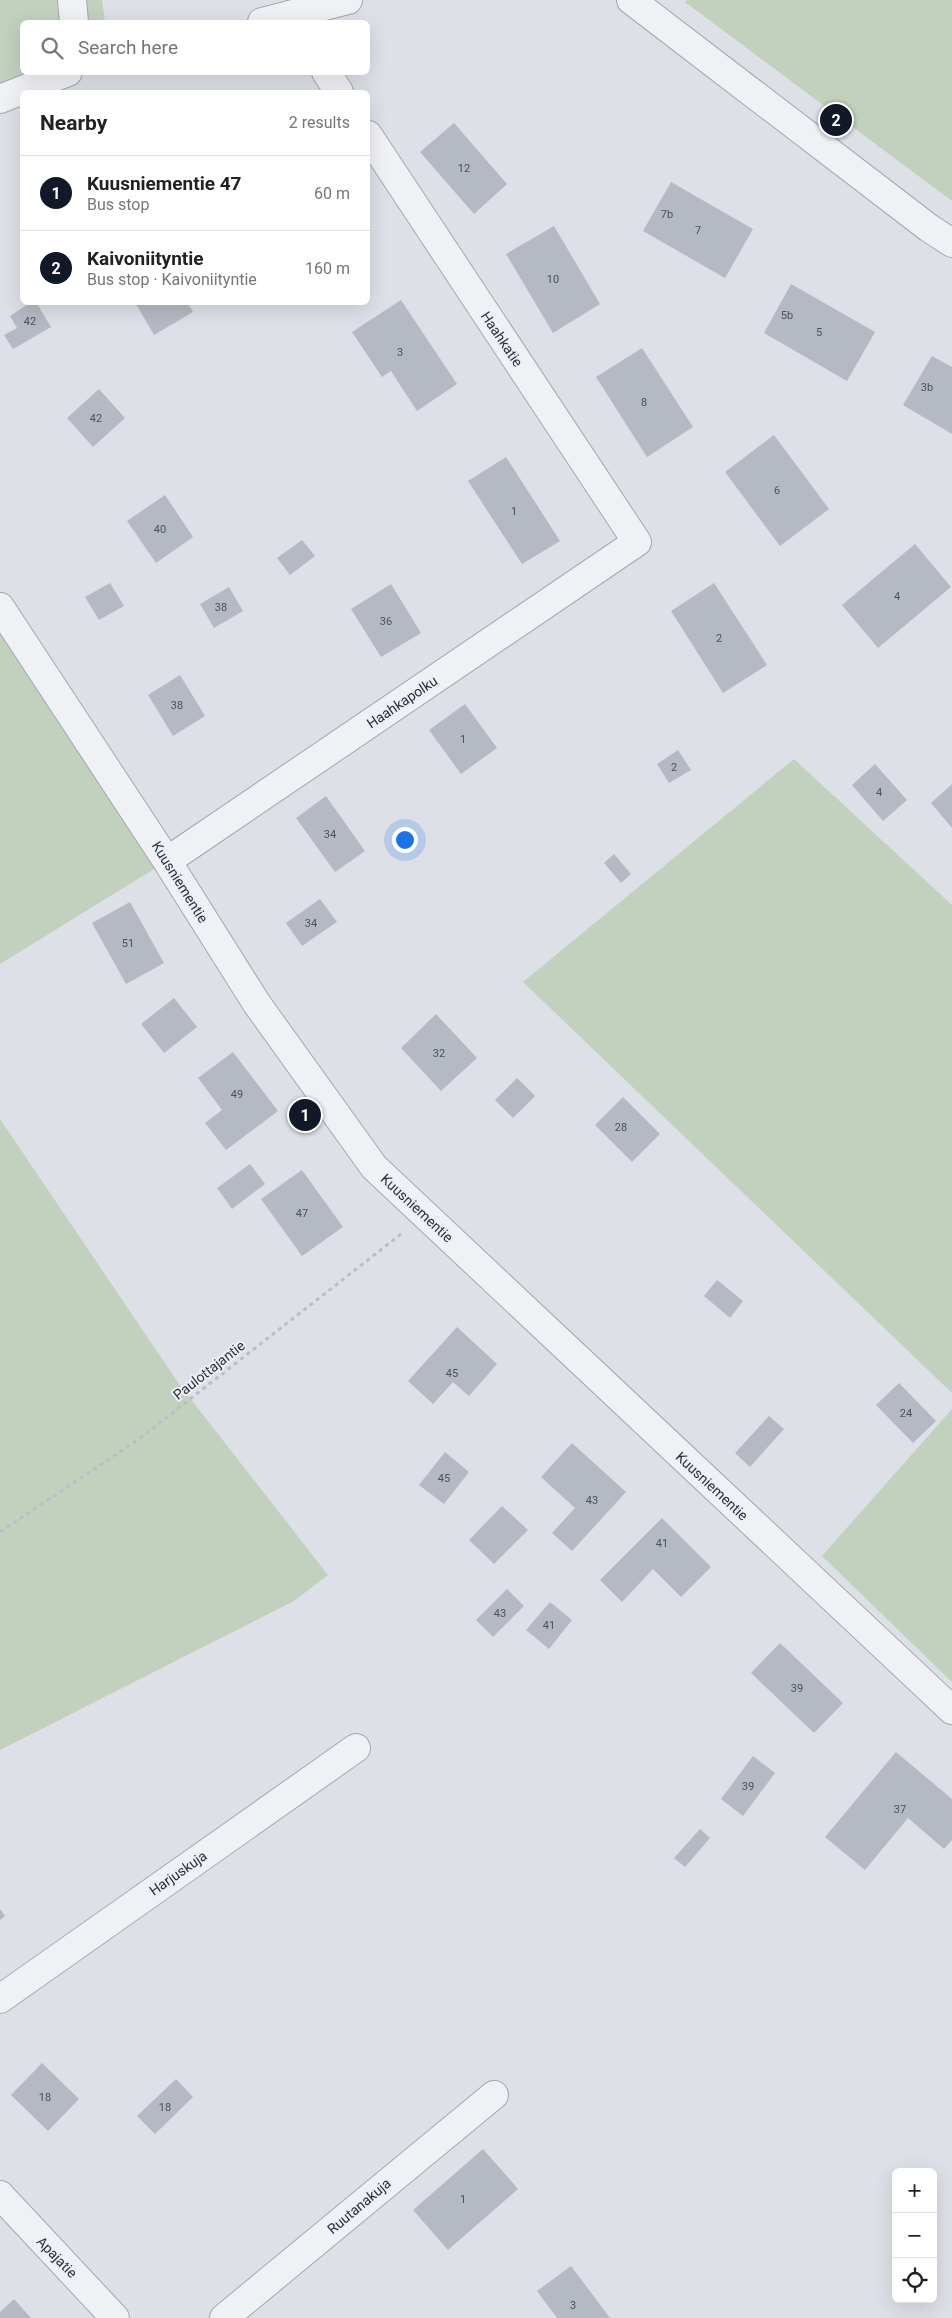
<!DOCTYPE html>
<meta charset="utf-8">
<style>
:root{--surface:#fff;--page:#f6f6f6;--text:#222;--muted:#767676;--line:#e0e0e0;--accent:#111827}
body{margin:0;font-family:Roboto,sans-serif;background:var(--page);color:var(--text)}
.controls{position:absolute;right:15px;bottom:15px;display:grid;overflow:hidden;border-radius:8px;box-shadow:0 5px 20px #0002}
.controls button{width:45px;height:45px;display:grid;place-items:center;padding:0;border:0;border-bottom:1px solid var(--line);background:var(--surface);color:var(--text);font:25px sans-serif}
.you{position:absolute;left:404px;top:839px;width:18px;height:18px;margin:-12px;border:4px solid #fff;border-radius:50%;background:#1a73e8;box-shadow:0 0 0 8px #1a73e833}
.badge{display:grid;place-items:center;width:32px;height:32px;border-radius:50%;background:var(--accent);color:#fff;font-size:16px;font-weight:700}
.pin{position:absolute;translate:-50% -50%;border:2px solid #fff;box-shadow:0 1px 5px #0006}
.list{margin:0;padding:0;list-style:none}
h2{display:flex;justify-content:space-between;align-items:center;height:65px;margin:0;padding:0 20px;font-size:21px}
h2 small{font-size:16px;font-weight:400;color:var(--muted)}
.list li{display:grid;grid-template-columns:32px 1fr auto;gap:15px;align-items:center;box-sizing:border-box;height:75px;padding:0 20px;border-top:1px solid var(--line)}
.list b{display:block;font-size:19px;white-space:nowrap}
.list p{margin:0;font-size:16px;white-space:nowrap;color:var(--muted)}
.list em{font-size:16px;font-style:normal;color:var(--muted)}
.icon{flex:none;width:28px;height:28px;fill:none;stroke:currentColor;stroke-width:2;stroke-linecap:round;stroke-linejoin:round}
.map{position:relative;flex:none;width:952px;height:2318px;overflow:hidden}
.search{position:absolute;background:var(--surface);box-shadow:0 5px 20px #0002;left:20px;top:20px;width:350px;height:55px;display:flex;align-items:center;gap:12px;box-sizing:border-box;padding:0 18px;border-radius:8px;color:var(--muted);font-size:19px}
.panel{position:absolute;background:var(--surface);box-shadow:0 5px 20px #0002;left:20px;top:90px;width:350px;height:215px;border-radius:8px}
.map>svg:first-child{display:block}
.green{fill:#c2d0be}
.building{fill:#b4b9c3}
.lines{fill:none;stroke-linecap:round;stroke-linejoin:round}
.minor-casing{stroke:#a3a7b0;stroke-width:30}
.path{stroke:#bbbec5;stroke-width:3;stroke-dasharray:4 4;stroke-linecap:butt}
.minor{stroke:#eff1f5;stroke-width:28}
.labels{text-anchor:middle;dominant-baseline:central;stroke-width:4;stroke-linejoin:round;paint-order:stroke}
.number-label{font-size:11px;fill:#4a515e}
.street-label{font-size:14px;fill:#272e3c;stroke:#eceff4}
</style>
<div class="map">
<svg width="952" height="2318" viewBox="0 0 952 2318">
<rect width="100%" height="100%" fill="#dde0e6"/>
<path class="green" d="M0,0h102l3,22h-83v50l46,1 -68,26z
M687,0h265v201l-267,-199z
M0,607l167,254 -167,103z
M794,759l158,146v488l-429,-411z
M0,1119l179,265 149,191 -34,26 -294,149z
M952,1409v273l-130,-126z"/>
<path class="building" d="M454,123l53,61 -33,30 -54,-62z
M671,182l82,47 -28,49 -82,-47z
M554,226l46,78 -47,29 -47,-79z
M791,284l84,48 -28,49 -83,-48z
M401,300l56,84 -40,27 -26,-40 -9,6 -30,-45z
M31,302h5l15,25 -38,22 -9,-14 13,-7 -7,-12z
M135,302h52l6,10 -39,23z
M642,348l51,79 -46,30 -51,-80z
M932,356l20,11v67l-49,-29z
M99,389l26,29 -32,29 -26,-29z
M774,435l55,74 -49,37 -55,-74z
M506,457l54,84 -38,23 -54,-83z
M165,495l28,42 -37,26 -29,-42z
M302,540l13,16 -25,19 -13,-17z
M915,544l36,43 -73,61 -36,-43z
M110,583l14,23 -25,14 -14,-23z
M714,583l53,82 -44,28 -52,-82z
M391,584l30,49 -40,24 -30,-48z
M229,587l14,24 -29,17 -14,-24z
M180,675l25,41 -32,20 -25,-41z
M465,704l32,44 -36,26 -32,-44z
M678,750l13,20 -22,13 -12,-19z
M875,764l32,36 -24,21 -31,-36z
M952,784v44l-21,-25z
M326,796l39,55 -30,21 -39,-54z
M614,854l17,20 -10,9 -17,-20z
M320,899l17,23 -35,24 -16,-23z
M130,902l34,61 -38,21 -34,-61z
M174,998l23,29 -33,26 -23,-29z
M436,1014l41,44 -36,33 -40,-43z
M233,1052l45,59 -52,39 -21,-27 17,-13 -24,-32z
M517,1078l18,18 -22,22 -18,-18z
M623,1097l37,37 -28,28 -37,-37z
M250,1164l15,20 -33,25 -15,-21z
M302,1170l41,57 -41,29 -41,-57z
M717,1280l26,21 -13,17 -26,-22z
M457,1327l40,37 -28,32 -16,-14 -20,22 -25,-23z
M899,1383l37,38 -23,22 -37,-38z
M769,1416l15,13 -34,38 -15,-14z
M572,1443l54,49 -54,59 -20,-18 23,-25 -34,-31z
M445,1452l24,20 -25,32 -25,-19z
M502,1506l26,24 -34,34 -25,-24z
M662,1518l49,49 -30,30 -28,-28 -31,33 -22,-22z
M507,1589l17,17 -31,31 -17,-17z
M550,1602l22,18 -23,29 -23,-19z
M780,1643l63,60 -29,30 -63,-60z
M896,1752l56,47v41l-8,9 -36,-31 -43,52 -40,-33z
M753,1756l22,17 -32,43 -22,-17z
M700,1829l10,9 -25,29 -11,-9z
M0,1909l5,7 -5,4z
M42,2063l37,36 -31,32 -37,-36z
M176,2079l17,18 -38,37 -18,-18z
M483,2149l35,40 -70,61 -35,-40z
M571,2266l39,52h-53l-20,-27z
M14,2299l17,19h-31v-6z"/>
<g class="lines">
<defs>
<path id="minor" d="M72,0l2,22
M631,0l298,228 23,15
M262,22l86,-22
M326,72l13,20
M0,99l68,-27
M0,607l167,254 90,143 117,163 578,543
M167,861l470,-319 -269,-407
M0,1999l356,-251
M0,2195l115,123
M224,2318l270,-223"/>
</defs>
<use href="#minor" class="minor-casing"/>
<path class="path" d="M0,1532l139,-93 262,-205"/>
<use href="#minor" class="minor"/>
</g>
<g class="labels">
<g class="number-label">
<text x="464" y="168">12</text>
<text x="667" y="214">7b</text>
<text x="698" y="230">7</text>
<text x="553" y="279">10</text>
<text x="787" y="315">5b</text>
<text x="30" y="321">42</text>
<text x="819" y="332">5</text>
<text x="400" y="352">3</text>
<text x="927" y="387">3b</text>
<text x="644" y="402">8</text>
<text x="96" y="418">42</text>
<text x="777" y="490">6</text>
<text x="514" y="511">1</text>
<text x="160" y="529">40</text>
<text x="897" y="596">4</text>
<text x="221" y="607">38</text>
<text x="386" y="621">36</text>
<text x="719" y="638">2</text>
<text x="177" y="705">38</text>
<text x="463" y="739">1</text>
<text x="674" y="767">2</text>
<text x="879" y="792">4</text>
<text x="330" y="834">34</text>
<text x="311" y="923">34</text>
<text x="128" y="943">51</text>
<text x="439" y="1053">32</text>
<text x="237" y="1094">49</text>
<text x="621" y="1127">28</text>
<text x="302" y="1213">47</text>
<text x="452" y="1373">45</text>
<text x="906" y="1413">24</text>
<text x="444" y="1478">45</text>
<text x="592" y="1500">43</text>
<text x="662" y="1543">41</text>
<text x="500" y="1613">43</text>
<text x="549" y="1625">41</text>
<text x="797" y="1688">39</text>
<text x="748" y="1786">39</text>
<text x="900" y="1809">37</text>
<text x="45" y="2097">18</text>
<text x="165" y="2107">18</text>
<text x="463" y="2199">1</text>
<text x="573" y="2305">3</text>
</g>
<g class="street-label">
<text transform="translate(502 339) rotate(56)">Haahkatie</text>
<text transform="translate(402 702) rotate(-34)">Haahkapolku</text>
<text transform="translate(180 882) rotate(58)">Kuusniementie</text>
<text transform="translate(417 1208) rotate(43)">Kuusniementie</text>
<text transform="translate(209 1370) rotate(-38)">Paulottajantie</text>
<text transform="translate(712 1486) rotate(43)">Kuusniementie</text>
<text transform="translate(178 1873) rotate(-35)">Harjuskuja</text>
<text transform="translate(359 2206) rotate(-40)">Ruutanakuja</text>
<text transform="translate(57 2257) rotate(46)">Apajatie</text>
</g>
</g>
</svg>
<div class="controls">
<button>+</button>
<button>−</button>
<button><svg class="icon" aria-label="locate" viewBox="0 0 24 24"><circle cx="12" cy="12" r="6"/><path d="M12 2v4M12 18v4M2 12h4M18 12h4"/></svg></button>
</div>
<div class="you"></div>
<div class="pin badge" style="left:305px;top:1115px">1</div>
<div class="pin badge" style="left:836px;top:120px">2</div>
<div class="search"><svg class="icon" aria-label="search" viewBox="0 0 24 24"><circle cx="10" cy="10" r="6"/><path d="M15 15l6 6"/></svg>Search here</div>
<section class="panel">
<h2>Nearby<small>2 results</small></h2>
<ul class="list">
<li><span class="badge">1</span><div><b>Kuusniementie 47</b><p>Bus stop</p></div><em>60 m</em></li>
<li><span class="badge">2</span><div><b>Kaivoniityntie</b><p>Bus stop · Kaivoniityntie</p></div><em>160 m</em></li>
</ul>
</section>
</div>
